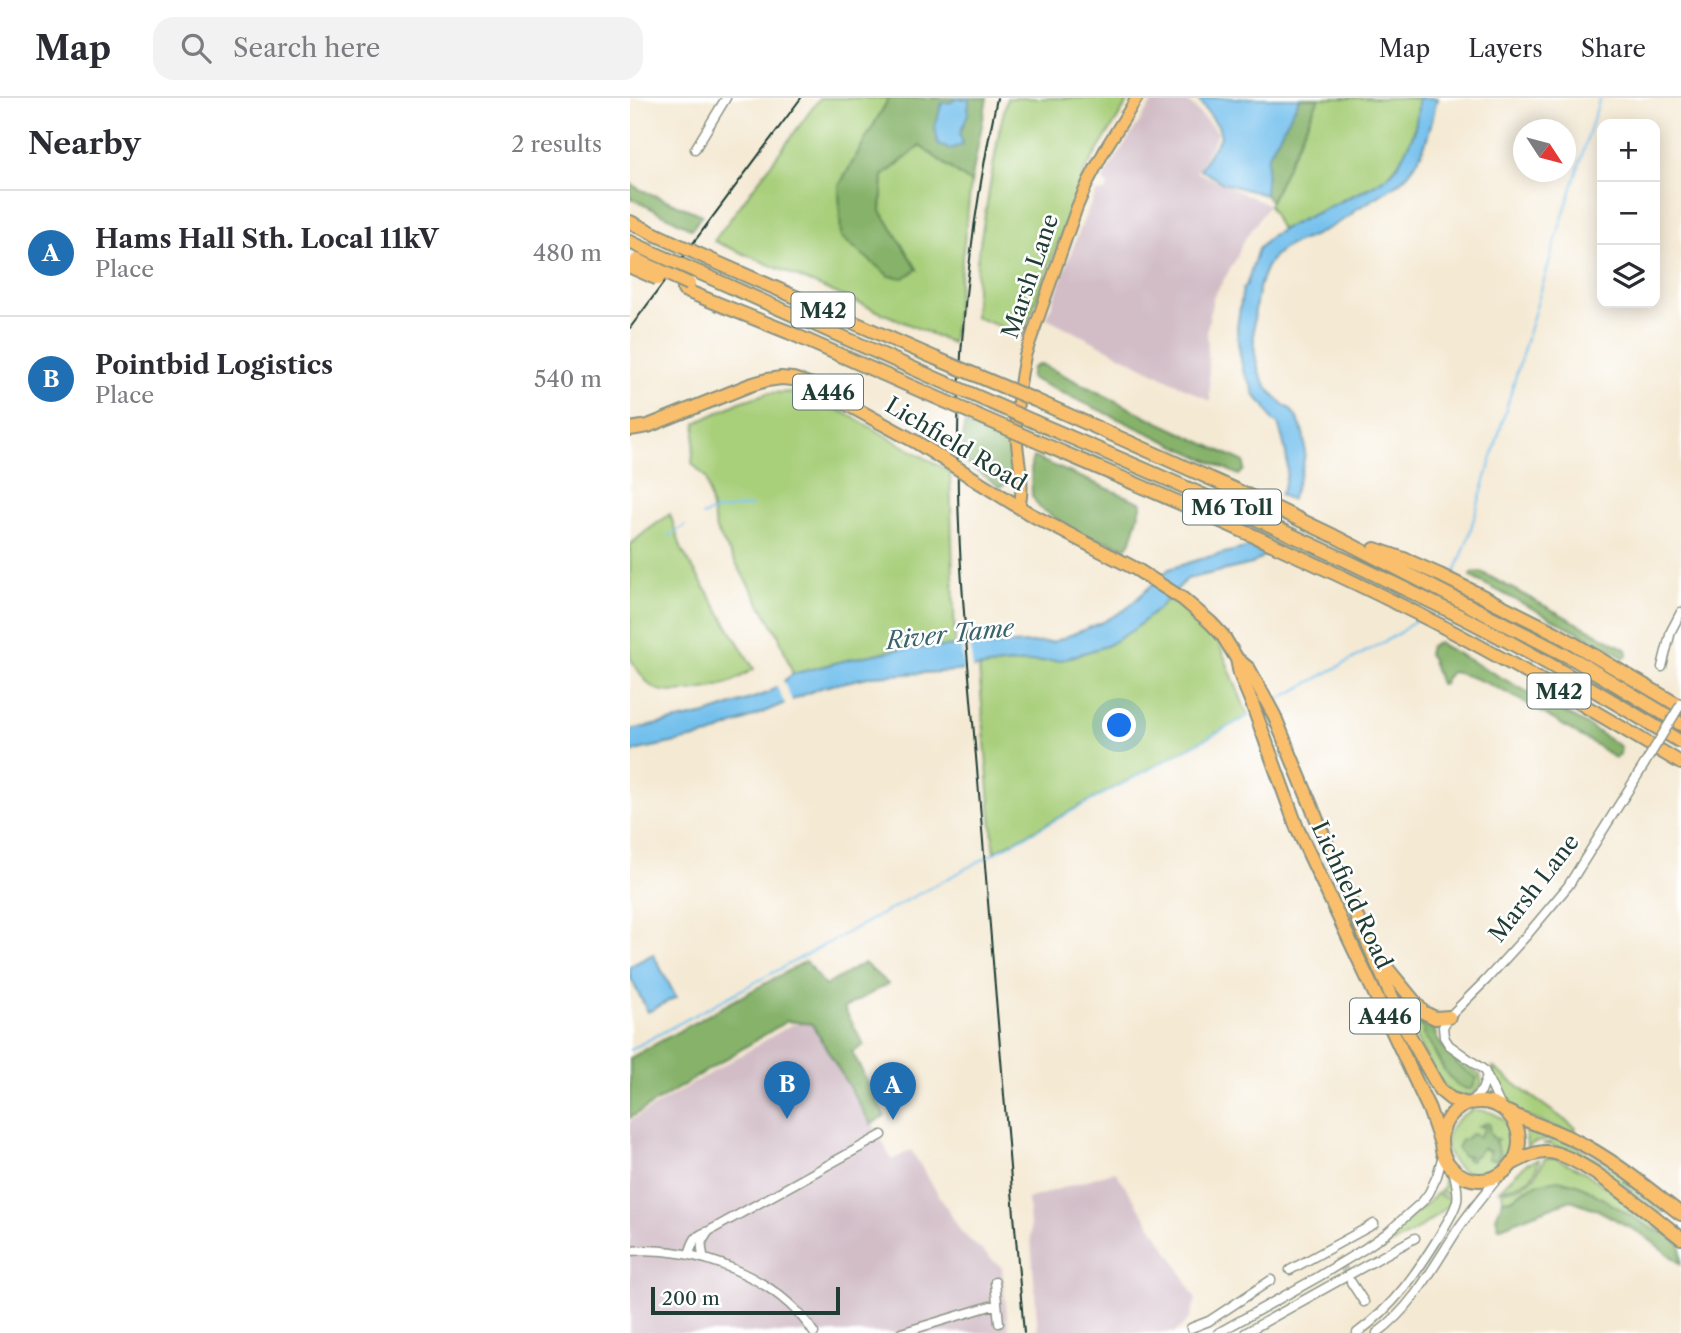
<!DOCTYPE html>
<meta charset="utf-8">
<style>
:root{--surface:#fff;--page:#f2f2f3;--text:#2b2b33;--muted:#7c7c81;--line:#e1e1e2;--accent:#1f6fb2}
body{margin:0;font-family:"Libre Caslon Text",serif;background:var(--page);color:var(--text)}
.controls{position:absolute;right:21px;top:21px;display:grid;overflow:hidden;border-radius:14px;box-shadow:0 4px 18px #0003}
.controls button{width:63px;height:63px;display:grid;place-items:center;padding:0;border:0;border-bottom:2px solid var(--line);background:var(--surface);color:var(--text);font:35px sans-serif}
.compass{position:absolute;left:883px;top:21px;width:63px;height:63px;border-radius:50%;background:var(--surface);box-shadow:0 4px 18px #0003;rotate:126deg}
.scale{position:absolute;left:21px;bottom:18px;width:189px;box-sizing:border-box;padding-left:7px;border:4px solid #1f3d34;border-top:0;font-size:19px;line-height:24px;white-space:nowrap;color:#1f3d34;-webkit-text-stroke:5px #fff;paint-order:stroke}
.you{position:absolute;left:490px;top:628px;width:24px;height:24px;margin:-18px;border:5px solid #fff;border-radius:50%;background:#1a73e8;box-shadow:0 0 0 10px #1a73e833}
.badge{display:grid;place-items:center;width:46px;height:46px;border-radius:50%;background:var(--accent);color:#fff;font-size:23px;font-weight:700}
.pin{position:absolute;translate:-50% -58px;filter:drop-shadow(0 2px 4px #0008)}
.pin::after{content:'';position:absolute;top:37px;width:24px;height:21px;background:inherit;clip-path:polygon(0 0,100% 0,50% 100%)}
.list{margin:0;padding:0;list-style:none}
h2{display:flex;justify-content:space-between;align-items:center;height:91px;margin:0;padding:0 28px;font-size:30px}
h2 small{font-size:23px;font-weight:400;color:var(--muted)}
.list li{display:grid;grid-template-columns:46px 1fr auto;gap:21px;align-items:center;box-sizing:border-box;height:126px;padding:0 28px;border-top:2px solid var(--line)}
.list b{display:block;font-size:26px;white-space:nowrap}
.list p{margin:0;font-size:23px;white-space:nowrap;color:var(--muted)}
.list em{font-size:23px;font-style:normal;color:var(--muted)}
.icon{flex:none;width:38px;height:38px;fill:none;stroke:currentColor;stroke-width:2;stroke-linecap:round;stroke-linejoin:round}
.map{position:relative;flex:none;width:1051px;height:1235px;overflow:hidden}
header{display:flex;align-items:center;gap:42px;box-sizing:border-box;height:98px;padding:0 35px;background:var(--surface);border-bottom:2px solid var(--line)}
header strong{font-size:33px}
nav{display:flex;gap:38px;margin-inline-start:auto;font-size:24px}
.search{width:490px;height:63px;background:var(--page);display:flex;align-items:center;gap:18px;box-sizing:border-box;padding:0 24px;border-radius:21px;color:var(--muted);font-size:26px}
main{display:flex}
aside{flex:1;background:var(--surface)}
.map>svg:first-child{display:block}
.industrial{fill:#d2bdc7}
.green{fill:#a8cf7a;stroke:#648657;stroke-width:2;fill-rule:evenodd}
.forest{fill:#86b26a;stroke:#52784f;stroke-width:2}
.water{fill:#73c0ed;stroke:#497e90;stroke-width:2}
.pier{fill:#f4e9d3}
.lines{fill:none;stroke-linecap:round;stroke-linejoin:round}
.stream{stroke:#73c0ed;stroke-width:2}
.minor-tunnel{stroke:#c9c7b3;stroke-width:8;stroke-dasharray:8 4;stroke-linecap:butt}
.minor-casing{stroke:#8a9384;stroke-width:11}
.major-casing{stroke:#8a9384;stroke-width:14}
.highway-casing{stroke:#8a9384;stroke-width:16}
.minor{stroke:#fff;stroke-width:8}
.major{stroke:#f9bf6d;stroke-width:10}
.highway{stroke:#f9bf6d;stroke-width:12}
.rail{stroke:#1f3d34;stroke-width:2}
.minor-bridge-casing{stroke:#8a9384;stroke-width:11;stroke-linecap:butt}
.highway-bridge-casing{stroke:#8a9384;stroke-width:16;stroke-linecap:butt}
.minor-bridge{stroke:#fff;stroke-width:8}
.highway-bridge{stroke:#f9bf6d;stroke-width:12}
.labels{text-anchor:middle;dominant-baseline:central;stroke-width:5;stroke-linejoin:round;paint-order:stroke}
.shield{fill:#fff;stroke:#627771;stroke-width:2}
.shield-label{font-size:21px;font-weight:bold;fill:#1f3d34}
.street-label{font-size:23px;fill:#1f3d34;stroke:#fff}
.water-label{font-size:24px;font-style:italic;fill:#38646c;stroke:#fff}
</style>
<header>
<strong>Map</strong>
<div class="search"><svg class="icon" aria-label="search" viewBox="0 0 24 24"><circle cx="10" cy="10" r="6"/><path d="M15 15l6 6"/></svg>Search here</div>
<nav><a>Map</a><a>Layers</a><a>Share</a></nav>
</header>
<main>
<aside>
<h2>Nearby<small>2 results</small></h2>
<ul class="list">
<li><span class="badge">A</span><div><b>Hams Hall Sth. Local 11kV</b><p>Place</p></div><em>480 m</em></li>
<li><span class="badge">B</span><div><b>Pointbid Logistics</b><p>Place</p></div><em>540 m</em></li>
</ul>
</aside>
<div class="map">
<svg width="1051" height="1235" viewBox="0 0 1051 1235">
<rect width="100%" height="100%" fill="#fff"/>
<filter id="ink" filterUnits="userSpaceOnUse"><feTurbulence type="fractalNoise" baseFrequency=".0143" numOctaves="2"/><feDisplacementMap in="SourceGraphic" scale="14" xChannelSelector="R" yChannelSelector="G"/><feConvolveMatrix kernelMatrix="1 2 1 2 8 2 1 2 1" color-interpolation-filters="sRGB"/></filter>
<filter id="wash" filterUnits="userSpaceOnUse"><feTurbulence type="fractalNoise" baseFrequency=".00686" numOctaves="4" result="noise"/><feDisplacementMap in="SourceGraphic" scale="28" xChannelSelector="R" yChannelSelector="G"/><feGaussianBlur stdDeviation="1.57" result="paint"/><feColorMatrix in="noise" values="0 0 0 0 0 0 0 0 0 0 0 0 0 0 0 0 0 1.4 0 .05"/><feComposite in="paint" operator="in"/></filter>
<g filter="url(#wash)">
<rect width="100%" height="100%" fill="#f4e9d3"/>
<path class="industrial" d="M525,0h30l33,35 -21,39 72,33 -27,38 -5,14 -24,41 -6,31 3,72 -163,-83 34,-92 15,-34h9l3,-5 -6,-8z
M189,922l73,140 19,-10 51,83 40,35 7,65h-379v-212l161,-96z
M485,1073l61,92 20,37 -7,19 -14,14h-137l-10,-134z"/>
<path class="green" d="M190,0h69l-50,88 2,51 76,32 -36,-58 2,-35 37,-30 51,37 -19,160 -238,-102z
M377,0h123l-45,73 -62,164 -48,-18 2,-56 22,-129z
M689,0h99c1,31 -12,63 -36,83l-101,49 -12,-25z
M166,294l49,21 105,59 5,174 -55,3 -53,11 -54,14 -15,-40 -62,-104 -10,-52 -14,-15 4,-40 44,-21 28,-9z
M40,416l12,36 72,119c-7,4 -13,8 -19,11 -16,8 -65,17 -81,8 -8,-5 -19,-22 -24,-30v-113l15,-13z
M537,501l28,19 23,23 30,75 -254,136 -15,-184 23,-4 59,-4 45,-14 27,-16z
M755,874l36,44 -13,-12h-2c5,8 10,15 16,23 2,3 2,7 3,10 2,4 5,6 7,10 7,15 20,44 40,42l-15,-24 -2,-9 25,19 2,9 -8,10c-7,2 -14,3 -22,0 -17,-9 -57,-100 -67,-122z
M863,969l31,24 52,37 -4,5c-22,-9 -68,-19 -76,-44 -2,-7 -2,-15 -3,-22z
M844,1012c52,-1 49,65 6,65 -9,1 -18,-3 -24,-10 -20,-20 -6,-47 18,-55zM854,1028l11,15 2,18h-9l2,-8 -7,-3 -2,1 -3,5 -5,3 -12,-5 -1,-3c4,-7 7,-11 14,-15l5,3 6,-8z
M895,1030l25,6 -1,5 -15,4 -7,4z
M924,1038l14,6 58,35 4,14c-26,-17 -55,-44 -87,-47l8,-2z
M915,1060h11l29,14 54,40 41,33 -15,-12 -11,-3 -69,-42 -18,-7 -41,8 -15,10 -8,1 -1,-9c12,-3 29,-6 35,-18 3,-5 5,-10 8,-15z
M909,1061c-5,27 -20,23 -41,32l28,-27z
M812,1075l12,10v17l-5,-5 -9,-3 4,-7z
M807,1095c5,4 10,4 15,9 -28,26 -51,38 -85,54 19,-24 48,-37 70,-63z"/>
<path class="forest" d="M259,0h98l-16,85 -51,-37 -37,30 -2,35 36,58 -13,9 -15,-2 -48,-39 -2,-51z
M670,0h19l-48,103 -6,-6 3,-39z
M0,85l9,6 63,26 -10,14 -62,-31z
M411,266l113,56 90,42v8l-5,5 -209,-97 2,-10z
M334,326l47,19c2,19 10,35 -11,44l-38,-27z
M403,359l109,46 -11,38 -4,6 -49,-13 -39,-27 -7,-11 -1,-32z
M851,474l143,76 3,3v5l-3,2 -11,-8 -142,-73 1,-4z
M808,545l146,80 37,24 -1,7 -4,4 -5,-2c-10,-10 -25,-16 -37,-24 -33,-20 -85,-54 -123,-60l-6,7 -1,5h-4l-9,-26 -3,-4 2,-8z
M176,863l19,25 39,-23 24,21 -44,24 20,37 -12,7 33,64 -14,8 -59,-100 -25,-3 -157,97v-60z
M775,906h3l27,22c-2,20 17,21 22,39l20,13 -5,11c-20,2 -33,-27 -40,-43 -2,-3 -6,-5 -7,-9 -2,-3 -1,-7 -3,-10 -6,-8 -12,-16 -17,-23z
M857,1025l3,2 -1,6 4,7 5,1 -3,3 5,12 -3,6 -9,-1 2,-8 -7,-3 -2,1 -3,5 -5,3 -2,4 -4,-1 -1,-2 3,-2h-6l-6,-8 4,-8h4l6,-6 8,3 6,-9 -1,-1 -5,-1z
M996,1079l33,25v4l5,3 -1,4h-5c-3,-9 -9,-7 -16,-12 -4,-2 -8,-6 -12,-10v-4h-4l-5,-4z
M928,1082l19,4 8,4 69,42 11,3 16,12v19l-39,-30 -44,-24 -27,-10 -40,15 -32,13 -3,-11 7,-17 9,-1 24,-15z"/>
<path class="water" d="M327,0l12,1 -1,15 -8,19 3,12 -13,4 -12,-4 -3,-19 7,-23 10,-1z
M567,0h103l-32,58 -3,39 -42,-12 -23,-14 21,-33 -3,-10z
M788,0h19c-6,28 -12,62 -35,82 -14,12 -31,20 -47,30l-4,5c-13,8 -25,15 -38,21 -11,5 -25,8 -34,16 -27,20 -32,98 -17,126 5,10 11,18 20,25 2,3 6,4 8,6 7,7 13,20 14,29 4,20 -6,44 -13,62l-11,-5c13,-24 6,-47 -2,-71l-5,-3 -8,-15 -11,-11 -2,-8 -9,-16 -5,-29 -1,-15 6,-39 3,-2 12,-37 14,-14 19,-10 78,-37 22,-14 8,-11 15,-29 4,-25z
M619,449l16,8 -13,9 -65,15 -29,30 -25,21 -27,16 -45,14 -59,4 -46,7 -84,5 -52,12 -110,47 -72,15 -8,4v-24l76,-16 62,-21 25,-19 54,-14 53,-11 153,-7 50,-20 23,-13 43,-40 35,-11z
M23,856l23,43 -28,15 -18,-35v-11z"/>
<path class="pier" d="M331,545h9l3,29 -9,1z
M152,580l11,25 -7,3 -11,-23z"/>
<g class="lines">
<path class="stream" d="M72,418l13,-5 36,-5
M38,438l17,-10
M824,477l13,-33 92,-313 41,-131
M644,604l124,-68 19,-15
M0,952l620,-335"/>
</g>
</g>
<g filter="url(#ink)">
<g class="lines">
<path class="minor-tunnel" d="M707,1159l13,22"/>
<defs>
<path id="minor" d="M65,51l31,-51
M1032,569l9,-36 10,-19
M840,1005l12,-13 5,-14
M871,1009l-17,-37 -35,-25 -5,-8 -1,-10 6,-10 37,-37 41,-45 41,-49 76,-121
M0,1153c65,-6 148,26 184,82
M59,1156c5,-14 5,-18 20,-23l173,-96
M74,1160c-4,-14 -3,-16 5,-27
M660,1172l84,-46
M365,1184l4,41
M721,1184l13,20
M561,1230l18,-7 62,-41
M271,1235l96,-29
M588,1235l100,-56 46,-28 23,-16 36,-32 6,-8 8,-17 6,-21
M615,1235l170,-95
M727,1235c37,-27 59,-59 83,-98 5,-10 14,-22 17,-34 2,-10 -2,-22 -4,-32
M747,1235c36,-26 57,-67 81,-104 13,-19 29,-38 44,-56"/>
<path id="major" d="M389,409c7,-25 -3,-53 -3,-78 1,-25 4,-49 9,-73l52,-149 12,-27 18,-34 30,-48"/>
<path id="highway" d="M0,124l27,13
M0,144l15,7
M81,162l224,98
M70,175l230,103
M54,192l104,42 138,61
M405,302l230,103 69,33 243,125 104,63
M405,324c98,42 195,84 291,129 45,21 89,43 134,65 75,38 149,83 221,126
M0,331l18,-3 102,-41 17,-5 14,-2 12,1 19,6 104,57 24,15
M406,343c133,57 267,114 396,180 85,44 167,93 249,142
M349,384l51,32 106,55 47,30 28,24 12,13 14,23 12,10 25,46 89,217 45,101 32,57 11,9 16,5
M745,451l29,10 36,16 114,57 127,75
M607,561l3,15 12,29 45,125 132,281 12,35
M752,864l41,50 12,6 14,-1
M811 1043a39 39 0 1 1 78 0a39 39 0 1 1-78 0Z
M878,1014c22,11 44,17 66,28 39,19 73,48 107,74
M882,1066c11,-6 23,-13 36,-12 31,1 106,65 133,86"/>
</defs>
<use href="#minor" class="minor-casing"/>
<use href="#major" class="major-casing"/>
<use href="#highway" class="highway-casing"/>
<use href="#minor" class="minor"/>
<use href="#major" class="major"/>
<use href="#highway" class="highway"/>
<path class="rail" d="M367,0c-30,140 -44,285 -38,427 3,89 13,179 20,268 14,180 30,360 45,540
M0,230l171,-230"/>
<defs>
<path id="minor-bridge" d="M1014,667l37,-61"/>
<path id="highway-bridge" d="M27,137l54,25
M15,151l55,24
M7,162l52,24
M1,169l27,12
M305,260l100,42
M300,278l105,46
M296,295l110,48
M310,359l39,25"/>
</defs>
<use href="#minor-bridge" class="minor-bridge-casing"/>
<use href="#highway-bridge" class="highway-bridge-casing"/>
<use href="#minor-bridge" class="minor-bridge"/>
<use href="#highway-bridge" class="highway-bridge"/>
</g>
</g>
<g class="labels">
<g class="shield">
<rect x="161.5" y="194.5" width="63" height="35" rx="5"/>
<rect x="163" y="276.5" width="70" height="35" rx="5"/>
<rect x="553" y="391.5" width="98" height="35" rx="5"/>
<rect x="897.5" y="575.5" width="63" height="35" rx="5"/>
<rect x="720" y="900.5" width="70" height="35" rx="5"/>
</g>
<g class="shield-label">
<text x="193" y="212">M42</text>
<text x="198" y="294">A446</text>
<text x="602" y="409">M6 Toll</text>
<text x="929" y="593">M42</text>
<text x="755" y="918">A446</text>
</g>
<g class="street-label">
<text transform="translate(400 178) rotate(-71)">Marsh Lane</text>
<text transform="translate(326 346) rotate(31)">Lichfield Road</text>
<text transform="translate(904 790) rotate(-52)">Marsh Lane</text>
<text transform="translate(722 797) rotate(65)">Lichfield Road</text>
</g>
<g class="water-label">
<text transform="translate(320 536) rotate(-6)">River Tame</text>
</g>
</g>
</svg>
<div class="controls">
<button>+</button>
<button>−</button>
<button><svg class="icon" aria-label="layers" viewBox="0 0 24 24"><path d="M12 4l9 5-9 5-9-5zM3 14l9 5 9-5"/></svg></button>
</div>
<svg class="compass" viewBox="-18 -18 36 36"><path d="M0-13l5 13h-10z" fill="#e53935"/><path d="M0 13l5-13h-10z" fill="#7c7c81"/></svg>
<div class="scale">200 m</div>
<div class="you"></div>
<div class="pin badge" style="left:263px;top:1022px">A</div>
<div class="pin badge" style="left:157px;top:1021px">B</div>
</div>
</main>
